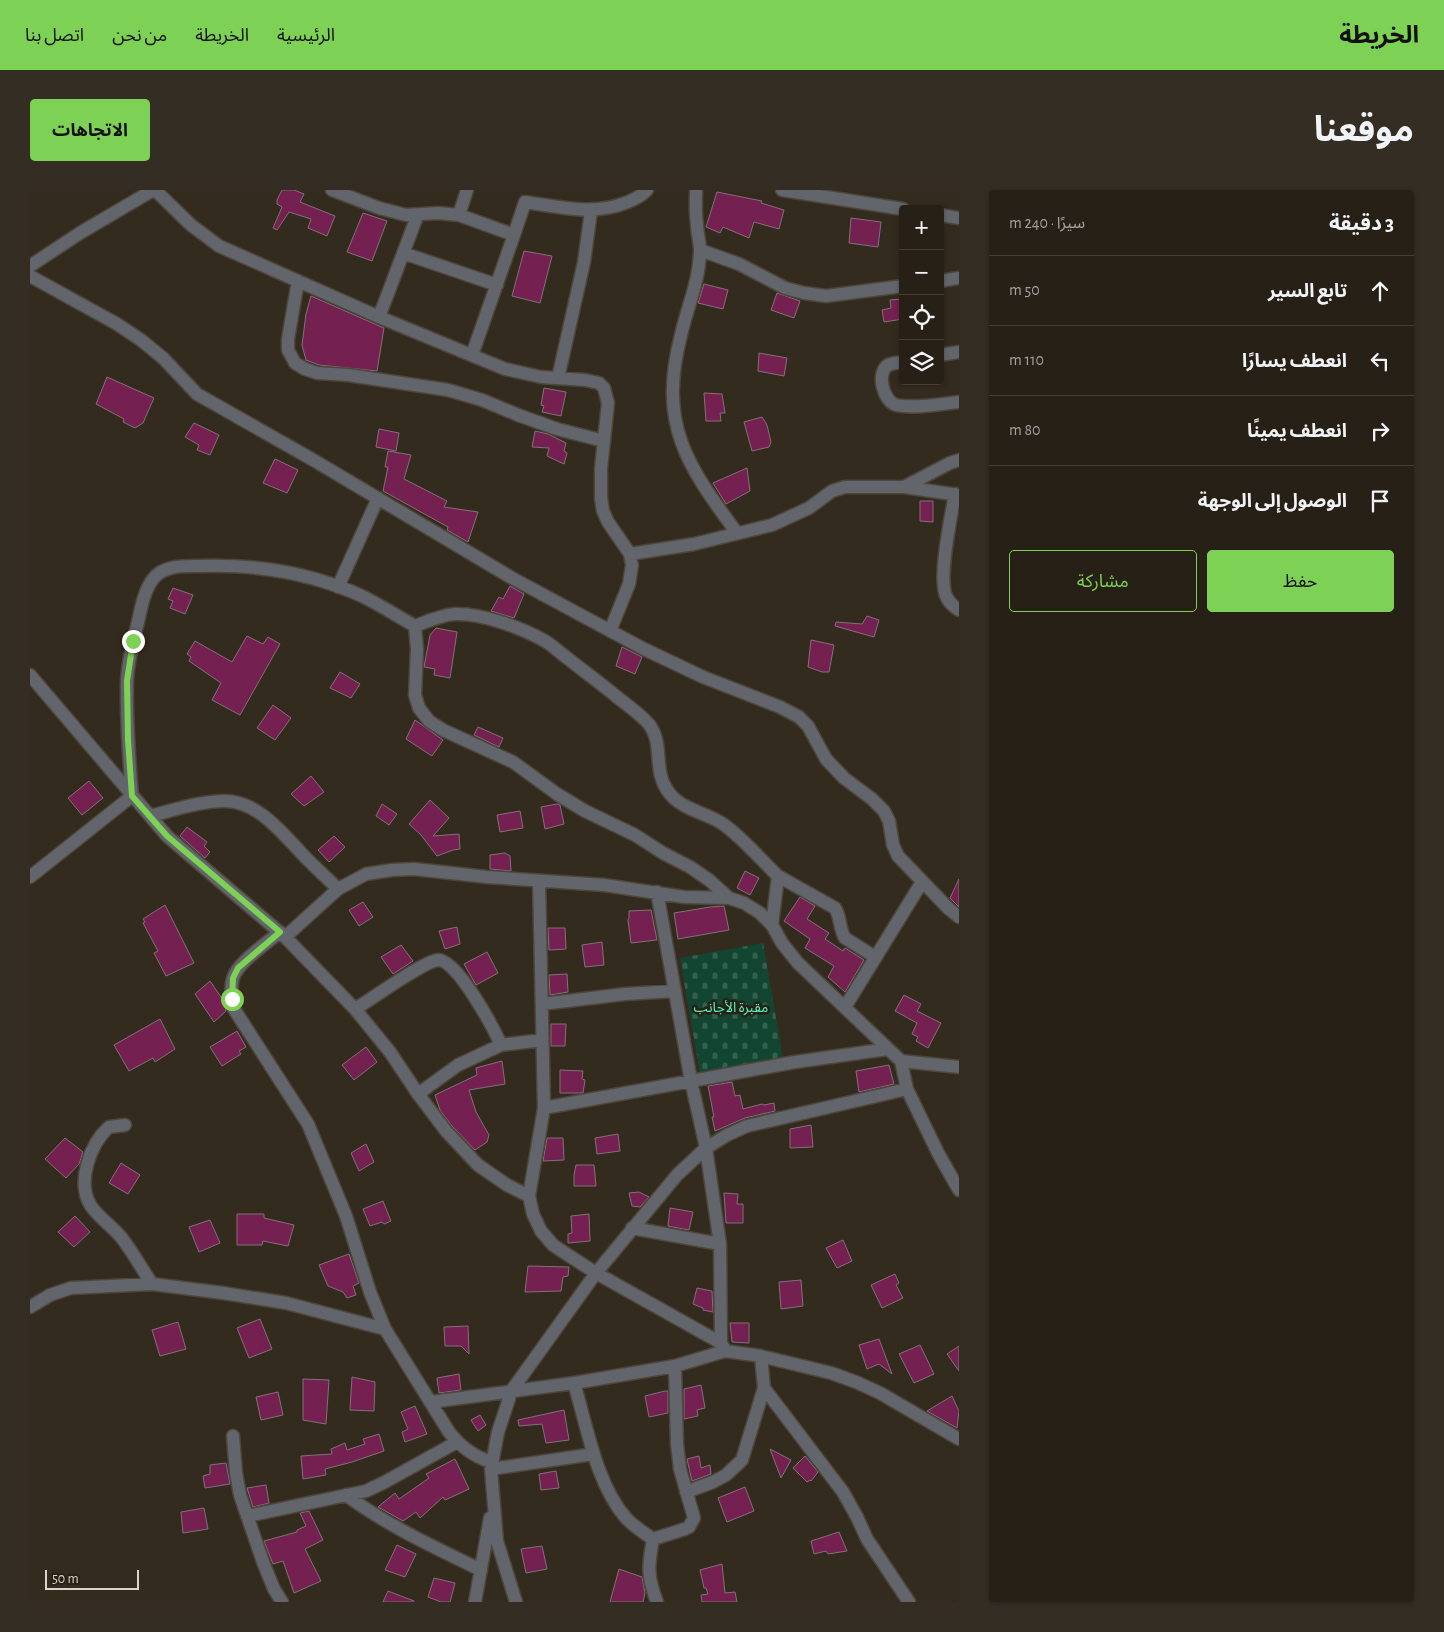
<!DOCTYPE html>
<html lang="ar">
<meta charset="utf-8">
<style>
:root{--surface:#272017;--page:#332d24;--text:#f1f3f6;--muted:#a4a3a1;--line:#433e36;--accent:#7dd154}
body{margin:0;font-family:"Alegreya Sans","Noto Sans Arabic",sans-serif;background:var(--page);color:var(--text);direction:rtl}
.controls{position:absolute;right:15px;top:15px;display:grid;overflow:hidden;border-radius:5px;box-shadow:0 1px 4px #0004}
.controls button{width:45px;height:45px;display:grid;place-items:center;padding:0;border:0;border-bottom:1px solid var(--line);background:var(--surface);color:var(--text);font:25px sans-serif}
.scale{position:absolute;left:15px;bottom:12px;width:94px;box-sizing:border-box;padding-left:5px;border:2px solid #dad4cd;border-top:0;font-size:14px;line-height:18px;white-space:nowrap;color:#dad4cd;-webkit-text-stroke:4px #2a2116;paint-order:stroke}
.stop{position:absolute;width:15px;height:15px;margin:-11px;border:4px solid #7dd154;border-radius:50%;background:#fff}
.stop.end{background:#7dd154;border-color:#fff;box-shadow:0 1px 5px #0008}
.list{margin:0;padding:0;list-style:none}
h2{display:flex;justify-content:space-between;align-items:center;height:65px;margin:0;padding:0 20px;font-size:21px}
h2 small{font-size:16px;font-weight:400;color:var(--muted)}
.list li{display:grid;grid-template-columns:32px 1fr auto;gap:15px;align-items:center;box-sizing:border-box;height:70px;padding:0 20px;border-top:1px solid var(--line)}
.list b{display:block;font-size:19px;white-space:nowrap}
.list em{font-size:16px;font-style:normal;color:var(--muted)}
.actions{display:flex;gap:10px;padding:15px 20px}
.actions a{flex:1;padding:11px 0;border:1px solid var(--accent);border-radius:5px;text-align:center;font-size:18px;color:var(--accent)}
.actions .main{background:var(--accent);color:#111}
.icon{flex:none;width:28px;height:28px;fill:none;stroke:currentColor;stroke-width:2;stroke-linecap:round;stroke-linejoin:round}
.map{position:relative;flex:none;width:929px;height:1412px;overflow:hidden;direction:ltr;border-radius:5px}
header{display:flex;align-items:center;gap:30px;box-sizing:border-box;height:70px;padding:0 25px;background:var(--accent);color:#111}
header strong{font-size:24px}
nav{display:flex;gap:28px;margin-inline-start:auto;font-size:18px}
.intro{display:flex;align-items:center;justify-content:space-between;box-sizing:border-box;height:120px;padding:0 30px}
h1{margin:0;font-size:35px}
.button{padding:12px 22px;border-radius:5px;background:var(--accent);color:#111;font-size:18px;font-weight:700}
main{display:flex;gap:30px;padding:0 30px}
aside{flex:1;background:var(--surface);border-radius:5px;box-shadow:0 1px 4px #0004}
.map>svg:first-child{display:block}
.cemetery{fill:url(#cemetery-stones)}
.building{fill:#742151;stroke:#827179}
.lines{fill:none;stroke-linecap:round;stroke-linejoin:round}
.minor-casing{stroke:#4f463b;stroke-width:15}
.minor{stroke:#62656b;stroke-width:12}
.route{stroke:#7dd154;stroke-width:6}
.labels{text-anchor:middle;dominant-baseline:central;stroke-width:5;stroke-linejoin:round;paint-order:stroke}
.park-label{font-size:14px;fill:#52f2b8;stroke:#2a2116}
</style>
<header>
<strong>الخريطة</strong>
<nav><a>الرئيسية</a><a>الخريطة</a><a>من نحن</a><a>اتصل بنا</a></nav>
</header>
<div class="intro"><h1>موقعنا</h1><a class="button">الاتجاهات</a></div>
<main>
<aside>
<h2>3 دقيقة<small>سيرًا · 240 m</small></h2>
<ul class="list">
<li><svg class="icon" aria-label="ahead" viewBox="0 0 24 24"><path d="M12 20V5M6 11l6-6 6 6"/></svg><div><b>تابع السير</b></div><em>50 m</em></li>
<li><svg class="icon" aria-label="left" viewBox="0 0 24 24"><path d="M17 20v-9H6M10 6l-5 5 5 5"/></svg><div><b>انعطف يسارًا</b></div><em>110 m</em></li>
<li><svg class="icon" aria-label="right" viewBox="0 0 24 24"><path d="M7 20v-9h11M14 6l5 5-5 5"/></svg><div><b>انعطف يمينًا</b></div><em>80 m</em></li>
<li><svg class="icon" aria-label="arrive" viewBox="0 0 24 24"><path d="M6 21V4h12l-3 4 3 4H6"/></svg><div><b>الوصول إلى الوجهة</b></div></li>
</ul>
<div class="actions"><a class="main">حفظ</a><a>مشاركة</a></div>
</aside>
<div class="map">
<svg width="929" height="1412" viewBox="0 0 929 1412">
<defs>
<pattern id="cemetery-stones" width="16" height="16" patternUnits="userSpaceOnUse" patternTransform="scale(1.25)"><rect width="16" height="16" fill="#124633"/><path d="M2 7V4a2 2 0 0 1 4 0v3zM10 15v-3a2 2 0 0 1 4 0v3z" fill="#34604f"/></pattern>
</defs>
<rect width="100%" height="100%" fill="#342b1f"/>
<path class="cemetery" d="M733,753l20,115 -83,15 -20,-115z"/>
<path class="building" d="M252,0h12l10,4 -4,8 35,14 -8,20 -19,-8 3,-9 -22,-7 -12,18 -4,-2 9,-21 -5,-3v-4z
M687,2l45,9 -1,2 23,7 -5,19 -25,-7 -5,16 -26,-11 -3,6 -14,-6z
M333,23l24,8 -15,40 -25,-9z
M821,28l30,4 -3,25 -29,-4z
M494,61l28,5 -12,47 -28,-7z
M674,94l24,6 -5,19 -25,-6z
M747,103l23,8 -6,17 -23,-8z
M281,106l73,32 -7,43 -58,-6 -13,-5 -4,-15 4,-31z
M872,109l1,20 -19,3 -2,-12 9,-2 -1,-8z
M729,163l28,5 -3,18 -26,-5z
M77,187l47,21 -11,25 -8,5 -12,-6 1,-3 -28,-15z
M514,198l22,4 -5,24 -19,-4 2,-6 -3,-1z
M674,203l18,1 3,19h-5l1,8h-15z
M732,227l5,8 4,17 -2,5 -17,4 -8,-29z
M164,233l25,12 -9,20 -13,-5 2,-5 -14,-8z
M349,239l20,4 -3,18 -20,-4z
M505,241l13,3 18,9 -2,8 3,2 -3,11 -17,-8 2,-8 -17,-1z
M358,261l23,4 -7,24 43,22 -3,6 34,5 -10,30 -21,-12 1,-3 -65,-36 5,-24h-3z
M245,269l23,11 -11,23 -24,-10z
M717,278l3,23 -24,13 -13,-21z
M890,311h13v21l-13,-1z
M480,396l14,8 -10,24 -23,-7 8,-14 4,2z
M143,398l20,7 -8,19 -15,-6 3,-7 -5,-2z
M837,426l12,4 -5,17 -39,-11 1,-4 26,2z
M406,438l21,4 -7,46 -16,-3 1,-6 -11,-2 6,-32z
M217,446l16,8 5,-7 12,7 -40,71 -28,-15 9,-17 -32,-22 2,-4 -4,-3 8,-13 37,21z
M781,450l23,5 -5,27h-7l-14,-5z
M592,457l20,10 -7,17 -19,-8z
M310,482l20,12 -9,14 -21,-10z
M243,515l18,13 -16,22 -18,-12z
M385,530l28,20 -11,16 -26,-17z
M448,537l25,11 -4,9 -25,-12z
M281,586l13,16 -20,14 -13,-12z
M59,591l14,17 -21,17 -14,-17z
M400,610l19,18 -16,18 26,-2 1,15 -7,1 -16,6 -16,-21 -12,-11z
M352,614l15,10 -8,11 -13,-9z
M527,614l3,1 4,19 -19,5 -4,-22z
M490,621l3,17 -23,4 -3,-17z
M157,637l20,15 -3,4 6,6 -5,6 -25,-22z
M304,646l11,11 -16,15 -11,-12z
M475,663l5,3 1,15 -21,-2v-14z
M715,681l14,7 -9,17 -13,-7z
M929,689v28l-9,-9z
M770,707l15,9 -8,13 22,14 -4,6 18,12 2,-3 19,12 -19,32 -17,-15 6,-11 -29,-18 5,-9 -26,-18z
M333,712l10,15 -14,9 -10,-16z
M135,715l29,58 -28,13 -12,-23 4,-2 -15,-28 2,-1 -2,-3z
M694,716l5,24 -51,9 -4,-26 36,-6z
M621,720l6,30 -26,3 -3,-23 1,-2v-7z
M427,737l3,17 -15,5 -6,-18z
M518,738h17l1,21 -17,1z
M572,752l2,23 -19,2 -3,-22z
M371,755l12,16 -20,13 -12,-17z
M457,762l11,21 -22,12 -12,-21z
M537,784l1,18 -18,3 -1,-20z
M180,791l15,22 1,8 -12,11 -19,-28z
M874,805l17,9 -4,7 24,12 -13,25 -12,-7 2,-4 -6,-3 5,-11 -22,-12z
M130,829l15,30 -20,13 -2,-4 -24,13 -15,-26z
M521,834h15l-1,22h-14z
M207,841l9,16 -7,4 2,3 -19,12 -12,-19z
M336,857l11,15 -23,18 -12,-15z
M472,871l3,23 -36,6 7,22 13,23 -2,7 -12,8 -23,-24 -12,-16 -5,-15 42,-20 -1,-7z
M859,875l5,19 -35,8 -3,-21z
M530,880l23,1 -1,8 3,1 -2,13h-23z
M702,892l3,14 5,-1 3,14 19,-5 2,1 10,-2 1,8 -30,7 -30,13 -3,-14h2l-6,-31z
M781,935l2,22 -23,1v-19z
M588,944l2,17 -23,3 -2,-16z
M35,948l18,14 -4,12 -13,14 -21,-19z
M517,948h16l1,22 -21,1z
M336,954l8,18 -15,9 -8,-18z
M91,973l19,12 -12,19 -19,-11z
M546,975h18l2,21h-22v-11z
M609,1002l10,5 -9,10 -8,-1 -3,-13z
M694,1003l14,1 -1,10h6v19h-17z
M353,1011l8,20 -7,3 -2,-2 -12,4 -7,-17z
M640,1018l23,4 -4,18 -21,-4z
M207,1024h27v4l30,7 -6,21 -25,-5 -1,4h-25z
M559,1024l1,27 -22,2v-9l4,-1 -1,-17z
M45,1026l15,16 -16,15 -16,-15z
M180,1030l10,23 -21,9 -10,-25z
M813,1050l9,21 -15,7 -11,-20z
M319,1064l10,29 -6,3 3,9 -9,3 -4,-6 -15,-6 -9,-21z
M498,1076l41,1 -1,9 -5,1 -2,14 -36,1z
M865,1084l4,9 -3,2 7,13 -21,10 -11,-23z
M771,1090l2,26 -22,3 -2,-27z
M667,1098l15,3 1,21 -10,-2v-2l-10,-4z
M230,1129l12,30 -23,9 -12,-30z
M148,1132l8,27 -26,7 -8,-26z
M700,1133h19v20l-17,-1z
M438,1136l1,28 -8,-8h-16l-1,-19z
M849,1149l13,35 -13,-10 -12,5 -8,-24z
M890,1155l14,29 -20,9 -15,-29z
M929,1156v25l-12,-17z
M429,1184l2,16 -22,3 -2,-15z
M322,1187l23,5 -1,29 -24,-1z
M273,1189l26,1 -3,44 -23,-4z
M671,1195l4,23 -8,2 1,6 -14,3v-30z
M635,1201h3v22l-19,4 -4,-21z
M248,1202l5,23 -22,5 -5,-23z
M922,1206l7,15 -2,17 -30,-17z
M385,1216l12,28 -22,8 -3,-10 6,-3 -7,-17z
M534,1220l5,30 -23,3 -4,-19 -23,2 -1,-6z
M450,1225l6,10 -8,6 -7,-11z
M349,1244l5,17 -32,11 -27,7 1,6 -23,4 -2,-23 31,-2 -1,-5 14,-6 2,7 18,-6 -2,-5z
M740,1259l21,11 -10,18z
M669,1266l2,12 9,-3 1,9 -19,7 -5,-22z
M775,1266l13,16 -7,9 -1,-1 -3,2 -14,-14z
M425,1269l14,30 -24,11 -2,-3 -23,21 -4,-6 -13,9 -25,-14 17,-14 4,6 30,-21 -3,-4z
M196,1273l4,21 -25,4 -2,-12 7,-2v-9z
M526,1281l3,17 -18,2 -2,-16z
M236,1295l3,18 -16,4 -6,-19z
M715,1297l9,24 -27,11 -9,-24z
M174,1318l4,21 -25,4 -2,-21z
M279,1321l14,29 -18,9 16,32 -27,12 -11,-32 -10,3 -9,-23 33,-9v-2l9,-4 -6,-13z
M809,1342l8,19 -19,3 -2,-3 -12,3 -3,-13z
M367,1355l19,9 -11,23 -20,-7z
M512,1356l5,23 -21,4 -5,-24z
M692,1374l3,29 10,-1 2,10h-35l-1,-7 7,-1 -2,-6h-2l-4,-18z
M589,1379l23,8 3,16 -2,9h-33z
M404,1388l21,5 -5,19h-9l-13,-5z
M358,1401l26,10v1h-31z"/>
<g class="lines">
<defs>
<path id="minor" d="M125,0l36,35 28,21 160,71 126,52 36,8 44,3 14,3 5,5 4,15 -7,65v30l2,13 5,11 22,32 2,11 -3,19 -19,47
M302,0l47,18 27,7 32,-2 21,2 55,20 11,-33c35,5 69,14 103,0 7,-3 14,-6 19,-12
M666,0c0,11 -1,23 1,34 0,9 3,18 3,26 0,29 -13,58 -19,85 -23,89 5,129 56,198
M752,0l121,19
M429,25l8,-25
M910,25l19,3
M670,60l39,14 46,24 19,5 22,3 77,-10
M373,63l94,32
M0,76l50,-33 73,-43
M0,86l87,48 24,16 22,18 34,36 118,67 197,117 132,71 59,28 77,30 19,10 9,9 18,33 18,19 28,21 12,12 5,10 4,24 5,11 51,53 10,8
M268,91l-10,58v11l7,13 10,6 12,4 31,2 100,15 34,10 36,15 39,14 47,12
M910,91l19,-3
M349,127l39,-103
M442,165l42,-120
M910,165l19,-3
M873,172c-5,1 -11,1 -15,3 -12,8 -5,36 8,40 17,4 45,-1 63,-3
M528,188l26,-116 7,-51
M874,297l46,-24 9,-3
M925,304c-4,23 -17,83 -9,102 3,7 7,10 13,14
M600,364l64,-10 78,-19 37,-17 23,-17 13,-4h59l55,8
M308,397l40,-89
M385,436c13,-5 26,-11 40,-12 27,-1 67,14 90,27 7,4 14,11 21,16 15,12 30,23 45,35 10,9 33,24 40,35 13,21 1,45 19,67 13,16 37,19 53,30 20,14 37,35 55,52l-6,49
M0,485l137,161 118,101 70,72 35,43 28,42 28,37 32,34 29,20 22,11
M120,626c24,-6 51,-15 75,-15 35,0 61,37 83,59 10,10 20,19 30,29
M748,686l57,32c6,9 4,21 10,30l30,19
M0,687l102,-81c-3,-38 -6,-77 -5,-115 1,-20 6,-40 11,-59 3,-14 6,-31 15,-43 10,-14 31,-13 46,-13 55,-2 112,7 163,30 18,9 35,20 53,30l2,23 -2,46 4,13 10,13 14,9 70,32 44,32 28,17 50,24 28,18 27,14 19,13 20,18
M509,691l5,227 -15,88 4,18 8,17 12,14 15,10 28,18 125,70
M627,702l34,189 15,67 14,96 1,99 3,5
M250,742c-13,11 -42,30 -47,46 -3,10 -1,21 1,31l74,115 38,92 24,76 15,37 64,103c12,15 24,24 42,30
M255,747l53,-48 28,-15 26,-4 22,-1 73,8 117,8 80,12 45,1 15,5 16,10 12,12 10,18 16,20 103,98 6,28 31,64 21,37
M512,814l83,-10 50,-3
M815,817l77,-125
M325,819c15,-9 69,-48 83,-49 19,-1 56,69 63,85
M871,871l58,6
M388,904l40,-29 43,-20 41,-5
M514,918l251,-46 93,-13
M95,935l-16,2c-19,17 -33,56 -18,79 8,12 21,20 30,31 11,14 21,32 31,47
M602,1038l88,16
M0,1117l20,-12 21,-7 81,-4 71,9 63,10 99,26
M544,1193c13,43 22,101 52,135 7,8 18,15 27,21
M734,1198l79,104 14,25 10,22 42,63
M401,1212l143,-19 101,-17 50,-15 36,5 70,17 25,9 24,11 79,46
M203,1246l3,37 4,22 23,67 11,27 8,13
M461,1279l103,-15
M656,1302l27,-10 13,-7 16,-15 22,-72 -3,-32
M316,1305c42,31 88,52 135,75
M217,1326l119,-25 17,-8 74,-41
M445,1412l15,-84
M486,1412l-19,-61 -6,-72 7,-37 14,-42 84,-117 81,-98 29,-27 21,-13 20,-9 160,-37
M627,1412c-10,-26 -9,-36 -4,-63l32,-10 4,-2 5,-9 -14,-49 -3,-25 -2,-78"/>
</defs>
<use href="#minor" class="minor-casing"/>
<use href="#minor" class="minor"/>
</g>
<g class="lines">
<path class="route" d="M103,451l-6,40 1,59 4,56 35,40 113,96 -42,36 -5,10 -1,21"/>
</g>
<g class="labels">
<g class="park-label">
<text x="701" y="818">مقبرة الأجانب</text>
</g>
</g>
</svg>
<div class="controls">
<button>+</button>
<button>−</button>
<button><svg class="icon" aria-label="locate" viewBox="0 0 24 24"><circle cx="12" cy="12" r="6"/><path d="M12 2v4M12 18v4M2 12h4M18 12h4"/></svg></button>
<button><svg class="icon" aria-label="layers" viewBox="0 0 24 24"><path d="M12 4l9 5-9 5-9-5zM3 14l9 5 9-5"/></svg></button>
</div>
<div class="scale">50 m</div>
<div class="stop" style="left:202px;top:809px"></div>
<div class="stop end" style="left:103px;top:451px"></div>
</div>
</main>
